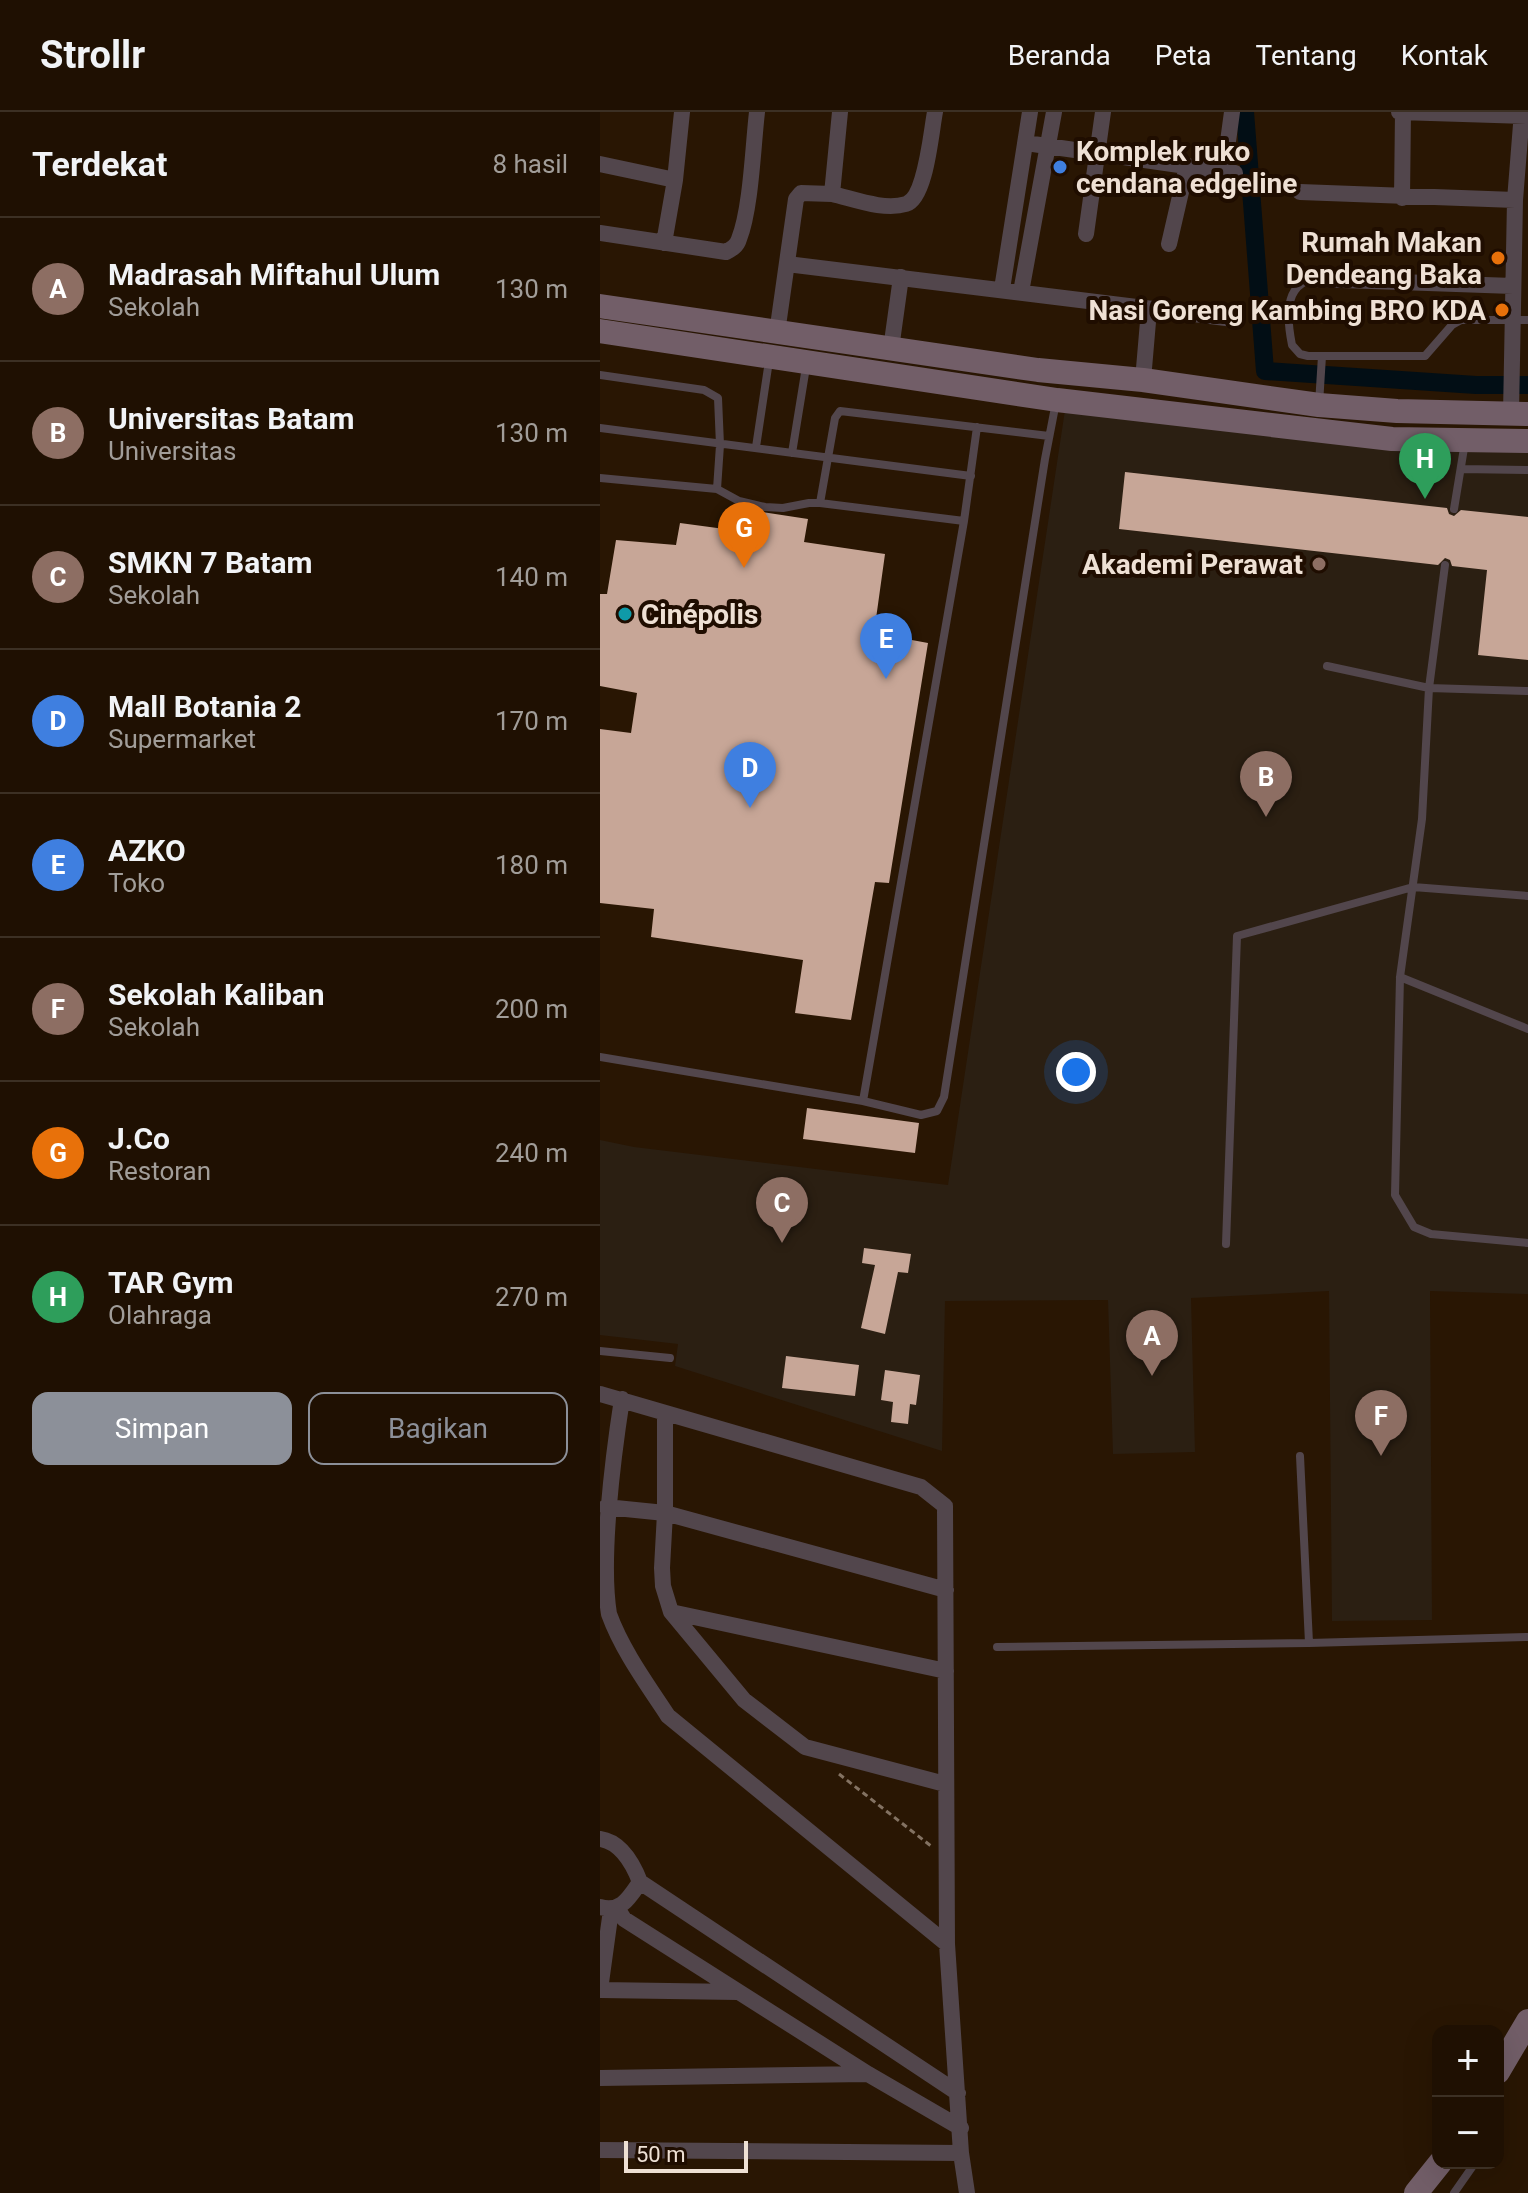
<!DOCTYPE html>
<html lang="id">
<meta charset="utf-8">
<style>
:root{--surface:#1f1002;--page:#27190c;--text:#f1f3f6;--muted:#a19d99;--line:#3c3024;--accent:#8c9099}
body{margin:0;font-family:Roboto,sans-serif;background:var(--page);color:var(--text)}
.controls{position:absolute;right:24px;bottom:24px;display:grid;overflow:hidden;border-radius:16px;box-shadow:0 8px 32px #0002}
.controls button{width:72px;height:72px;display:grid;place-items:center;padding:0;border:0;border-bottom:2px solid var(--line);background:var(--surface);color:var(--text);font:40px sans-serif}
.scale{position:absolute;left:24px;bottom:20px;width:124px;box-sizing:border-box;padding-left:8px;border:4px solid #eee0d4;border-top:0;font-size:22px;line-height:28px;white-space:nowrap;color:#eee0d4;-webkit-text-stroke:6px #1f0d00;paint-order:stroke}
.you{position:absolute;left:476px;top:960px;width:28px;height:28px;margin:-20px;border:6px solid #fff;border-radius:50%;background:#1a73e8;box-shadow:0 0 0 12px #1a73e833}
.badge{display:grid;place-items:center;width:52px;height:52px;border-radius:50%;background:var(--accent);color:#fff;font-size:26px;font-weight:700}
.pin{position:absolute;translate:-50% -66px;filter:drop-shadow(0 2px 4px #0008)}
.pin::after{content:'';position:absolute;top:42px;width:28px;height:24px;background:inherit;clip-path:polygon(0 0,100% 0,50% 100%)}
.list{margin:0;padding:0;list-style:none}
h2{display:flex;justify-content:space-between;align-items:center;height:104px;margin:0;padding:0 32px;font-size:34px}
h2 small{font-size:26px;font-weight:400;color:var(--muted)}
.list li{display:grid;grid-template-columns:52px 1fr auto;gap:24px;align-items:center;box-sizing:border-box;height:144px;padding:0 32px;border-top:2px solid var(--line)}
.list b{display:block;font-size:30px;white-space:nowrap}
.list p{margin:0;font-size:26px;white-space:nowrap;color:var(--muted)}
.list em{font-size:26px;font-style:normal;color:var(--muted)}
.actions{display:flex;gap:16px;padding:24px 32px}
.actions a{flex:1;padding:18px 0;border:2px solid var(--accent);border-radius:16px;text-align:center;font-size:28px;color:var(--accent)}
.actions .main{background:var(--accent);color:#fff}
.map{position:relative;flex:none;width:928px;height:2081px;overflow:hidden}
header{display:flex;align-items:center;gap:48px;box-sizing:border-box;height:112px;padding:0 40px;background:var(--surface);border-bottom:2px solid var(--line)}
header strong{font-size:38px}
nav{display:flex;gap:44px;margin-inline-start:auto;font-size:28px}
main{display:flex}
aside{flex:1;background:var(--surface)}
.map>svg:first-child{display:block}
.education{fill:#2b1f12}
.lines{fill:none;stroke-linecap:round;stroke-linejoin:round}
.canal{stroke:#020e15;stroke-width:18}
.building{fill:#c7a697}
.path{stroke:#837262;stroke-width:3;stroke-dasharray:6 4;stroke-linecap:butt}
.lane{stroke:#52464c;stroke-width:8}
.street{stroke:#52464c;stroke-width:16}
.secondary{stroke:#725e68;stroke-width:24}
.shop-dot{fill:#3f7fe0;stroke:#1f0d00;stroke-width:3}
.food-dot{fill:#e8710a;stroke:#1f0d00;stroke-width:3}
.education-dot{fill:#8d6e63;stroke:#1f0d00;stroke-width:3}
.culture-dot{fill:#0f9aa8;stroke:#1f0d00;stroke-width:3}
.labels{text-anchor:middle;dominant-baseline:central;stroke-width:8;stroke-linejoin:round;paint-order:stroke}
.poi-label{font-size:28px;font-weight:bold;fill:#eee0d4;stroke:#1f0d00;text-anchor:end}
</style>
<header>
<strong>Strollr</strong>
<nav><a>Beranda</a><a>Peta</a><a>Tentang</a><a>Kontak</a></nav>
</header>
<main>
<aside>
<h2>Terdekat<small>8 hasil</small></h2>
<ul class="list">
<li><span class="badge" style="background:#8d6e63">A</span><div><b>Madrasah Miftahul Ulum</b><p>Sekolah</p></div><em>130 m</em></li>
<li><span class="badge" style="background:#8d6e63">B</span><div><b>Universitas Batam</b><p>Universitas</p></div><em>130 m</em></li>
<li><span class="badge" style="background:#8d6e63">C</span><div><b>SMKN 7 Batam</b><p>Sekolah</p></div><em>140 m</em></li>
<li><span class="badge" style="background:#3f7fe0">D</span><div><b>Mall Botania 2</b><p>Supermarket</p></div><em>170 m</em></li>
<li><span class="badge" style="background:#3f7fe0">E</span><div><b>AZKO</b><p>Toko</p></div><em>180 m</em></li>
<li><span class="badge" style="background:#8d6e63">F</span><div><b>Sekolah Kaliban</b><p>Sekolah</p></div><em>200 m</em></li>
<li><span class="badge" style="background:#e8710a">G</span><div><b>J.Co</b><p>Restoran</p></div><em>240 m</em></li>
<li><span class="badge" style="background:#2e9e5b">H</span><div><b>TAR Gym</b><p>Olahraga</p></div><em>270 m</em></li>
</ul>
<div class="actions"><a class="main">Simpan</a><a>Bagikan</a></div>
</aside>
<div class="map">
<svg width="928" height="2081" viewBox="0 0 928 2081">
<rect width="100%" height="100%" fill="#291603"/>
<path class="education" d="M465,298l463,38v846l-98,-3 2,329 -100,1 -3,-330 -138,7 4,154 -82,2 -5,-154 -163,1 -3,150 -267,-85 3,-22 -78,-9v-195l34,7 314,38z"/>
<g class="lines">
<path class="canal" d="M645,0l20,259 211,14h52"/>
</g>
<path class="building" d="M525,360l322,36 2,6 5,2 7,-6 67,7v143l-50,-5 9,-85 -35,-4 -2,-6 -5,-2 -7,7 -319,-36z
M136,396l72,11 -4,23 81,12 -11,79 54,10 -39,240 -14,-1 -24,138 -56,-7 8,-53 -152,-23 3,-28 -54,-6v-174l31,4 6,-40 -37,-7v-92h7l9,-54 60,5 4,-22 52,7z
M207,996l112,15 -4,30 -112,-14z
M264,1136l47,6 -3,19 -10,-1 -13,62 -24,-6 14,-63 -13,-2z
M186,1244l73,9 -4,31 -73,-8z
M285,1258l35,5 -4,30 -6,-1 -2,20 -17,-2 2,-20 -12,-2z"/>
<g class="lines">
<path class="path" d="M239,1662l92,72"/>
<path class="lane" d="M714,167c-31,5 -27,41 -22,66l8,9 8,2h117l27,-31 9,-5h67
M0,263l104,15 14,8 2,47 -3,44
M719,292l3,-48
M0,316l371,48
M156,335l13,-86
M192,341l14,-86
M861,357l67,1
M0,366l117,11 22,12 26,6 18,1 26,-5h11l144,18
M220,391l15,-85 5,-7 209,25
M854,397l11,-67
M845,453l-16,123 -7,131 -22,158 -5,218 19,32 17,7 97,9
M727,554l102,22 99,3
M800,865l128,52
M0,945l263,44 101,-580 13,-94
M263,989l58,14 16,-4 7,-14 101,-638 11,-57
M626,1132l11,-308 176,-49 115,9
M0,1239l70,7
M700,1344l9,187
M397,1535l312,-4 219,-6
M854,2081l21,-30"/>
<path class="street" d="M799,0l129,4
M426,31l209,30
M0,52l75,16
M624,59l8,-59
M700,80l215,8
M232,82c22,5 52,17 74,10 20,-6 25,-72 29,-92
M802,86l1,-86
M0,121l126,19c6,-3 11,-6 13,-13 12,-30 14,-93 18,-127
M486,122l17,-122
M64,131l11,-63 7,-68
M569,132l18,-78
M187,152l447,55
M714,167l199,7
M402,177l28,-177
M421,180l33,-180
M177,221l19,-134 5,-6 31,1 8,-82
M291,237l10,-72
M543,268l6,-70
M911,302l4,-214 7,-88
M0,1282l321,93 24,19 2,438 14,209 6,40
M22,1287c-9,58 -22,160 -13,215 13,36 38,70 59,102l279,228
M65,1302v99l-3,55 1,18 8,26 73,88 61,47 140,37
M6,1395l59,6 281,77
M71,1500l275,59
M0,1727c21,3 33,25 40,43l318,211
M0,1795c21,6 29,-9 40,-25
M17,1796l7,11 244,155 93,54
M0,1878l138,2
M0,1878l11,-80
M0,1966l266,-4
M0,2038l361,3"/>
<path class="secondary" d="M0,194l438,64 105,10 176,25 78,6 131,3
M0,219l457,69 335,39 136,2
M898,1960l30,-51
M816,2081l24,-30"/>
</g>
<circle class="shop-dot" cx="460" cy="55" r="8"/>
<g class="food-dot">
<circle cx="898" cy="146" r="8"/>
<circle cx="902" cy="198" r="8"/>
</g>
<circle class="education-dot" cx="719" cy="452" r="8"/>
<circle class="culture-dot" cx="25" cy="502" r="8"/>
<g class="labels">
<g class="poi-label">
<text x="476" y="39" text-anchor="start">Komplek ruko<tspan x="476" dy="32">cendana edgeline</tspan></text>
<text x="882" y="130">Rumah Makan<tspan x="882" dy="32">Dendeang Baka</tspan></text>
<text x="886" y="198">Nasi Goreng Kambing BRO KDA</text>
<text x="703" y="452">Akademi Perawat</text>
<text x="41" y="502" text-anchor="start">Cinépolis</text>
</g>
</g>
</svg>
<div class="controls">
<button>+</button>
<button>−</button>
</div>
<div class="scale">50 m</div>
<div class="you"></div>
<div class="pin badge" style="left:552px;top:1264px;background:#8d6e63">A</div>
<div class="pin badge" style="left:666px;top:705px;background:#8d6e63">B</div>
<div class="pin badge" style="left:182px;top:1131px;background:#8d6e63">C</div>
<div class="pin badge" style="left:150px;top:696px;background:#3f7fe0">D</div>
<div class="pin badge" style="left:286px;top:567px;background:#3f7fe0">E</div>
<div class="pin badge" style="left:781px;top:1344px;background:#8d6e63">F</div>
<div class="pin badge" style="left:144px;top:456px;background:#e8710a">G</div>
<div class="pin badge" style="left:825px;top:387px;background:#2e9e5b">H</div>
</div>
</main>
